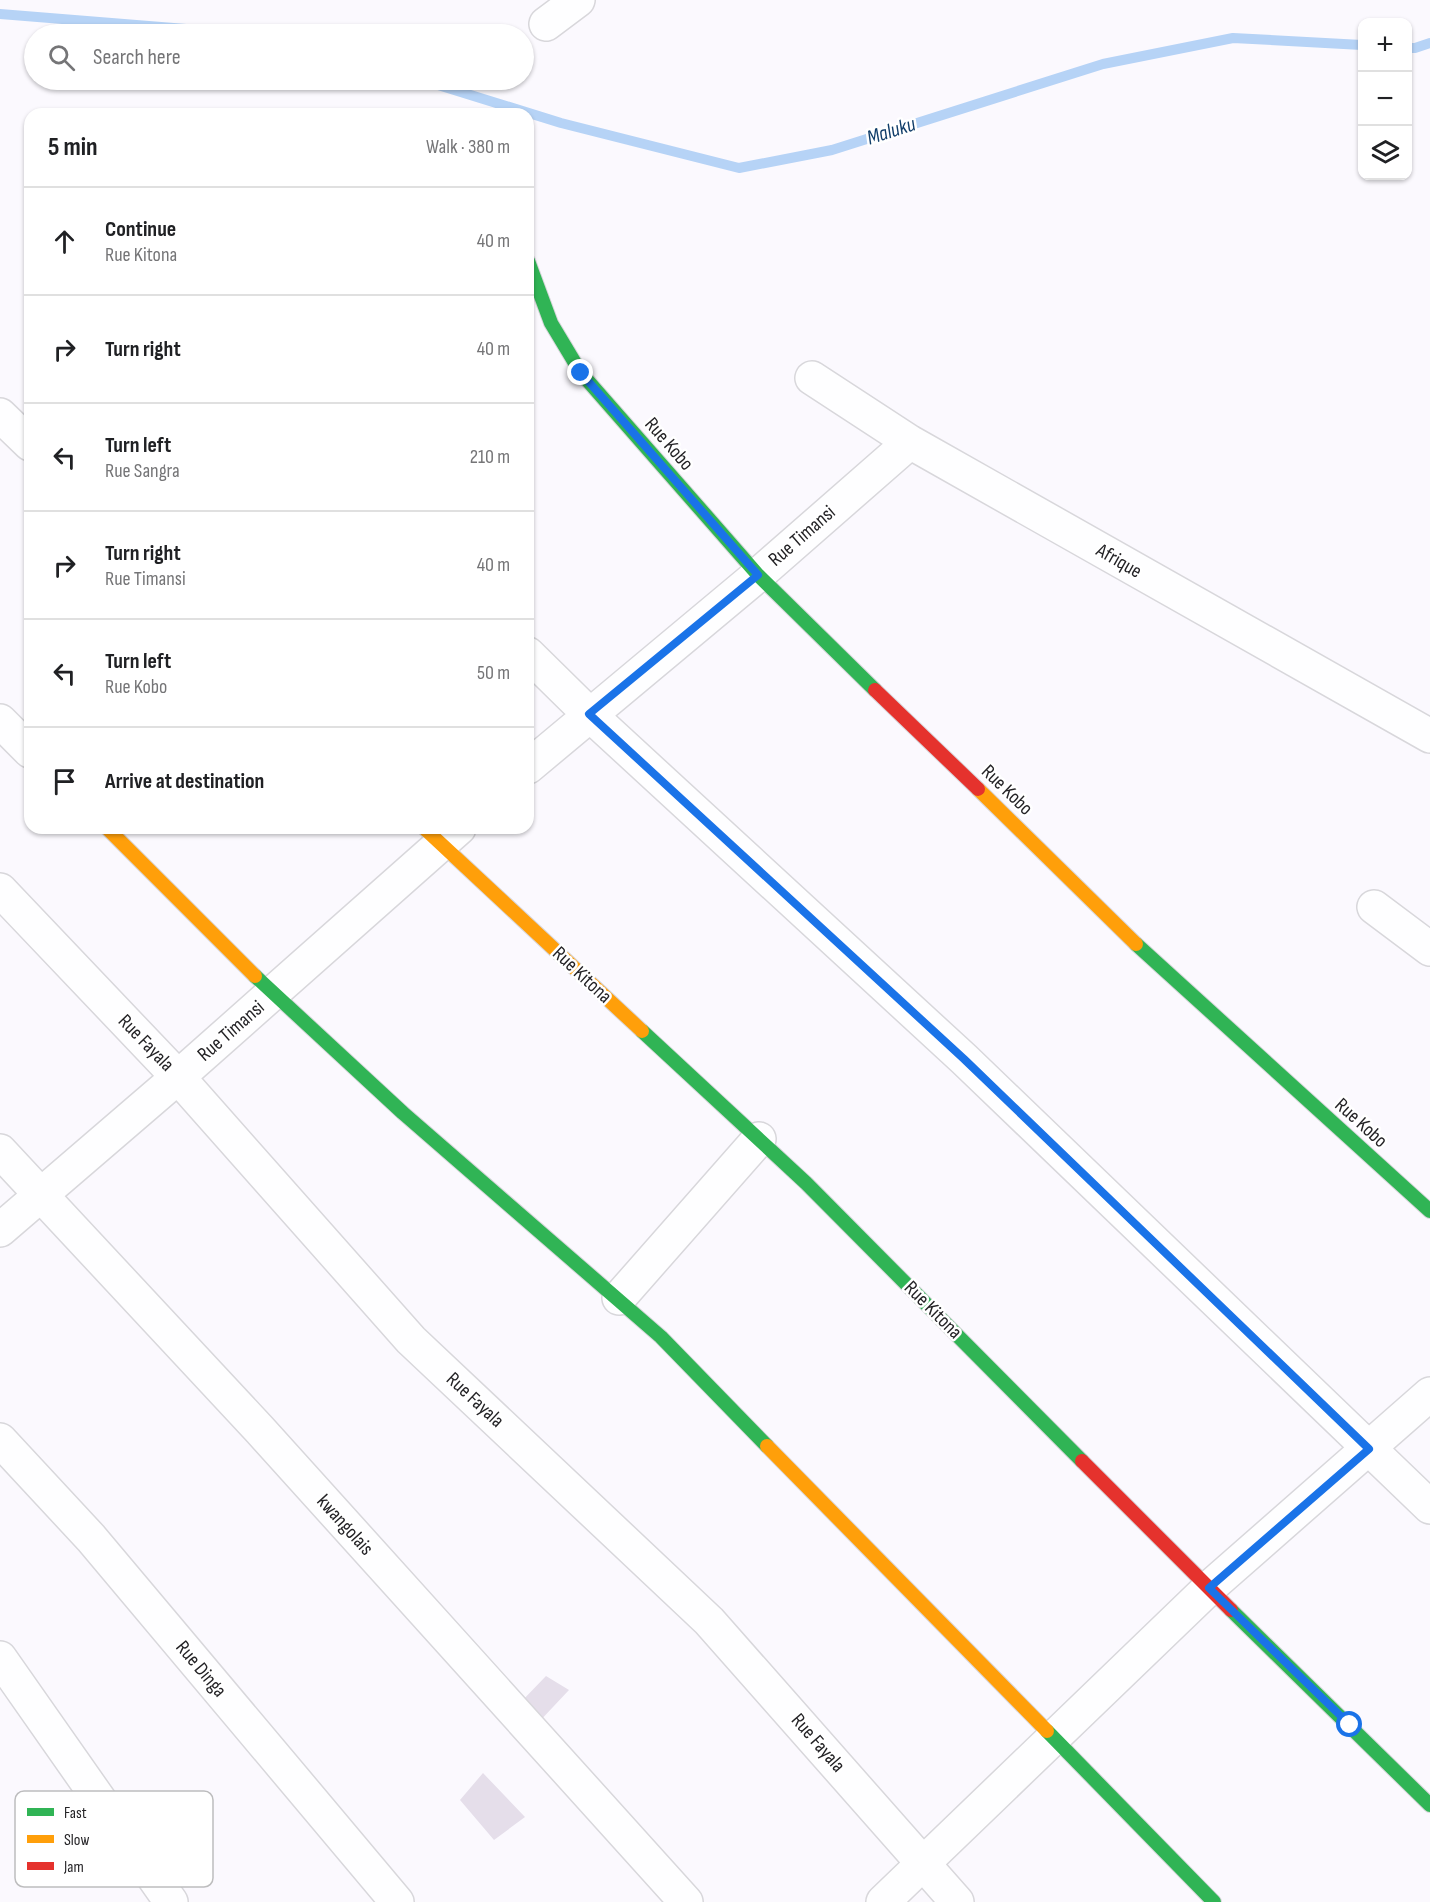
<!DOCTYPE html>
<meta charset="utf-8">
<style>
:root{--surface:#fff;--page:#f2f2f2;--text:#202124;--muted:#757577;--line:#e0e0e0}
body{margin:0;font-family:"Sofia Sans Condensed",sans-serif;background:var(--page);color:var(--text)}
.controls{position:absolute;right:18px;top:18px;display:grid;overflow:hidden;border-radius:12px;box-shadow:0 2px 4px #0004}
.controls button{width:54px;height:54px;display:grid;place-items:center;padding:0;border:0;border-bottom:2px solid var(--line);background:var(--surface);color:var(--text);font:30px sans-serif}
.stop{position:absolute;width:18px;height:18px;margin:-14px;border:4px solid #1a73e8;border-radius:50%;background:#fff}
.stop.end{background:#1a73e8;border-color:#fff;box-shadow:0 2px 6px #0008}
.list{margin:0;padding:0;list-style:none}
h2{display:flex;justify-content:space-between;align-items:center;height:78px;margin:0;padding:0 24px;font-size:26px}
h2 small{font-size:20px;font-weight:400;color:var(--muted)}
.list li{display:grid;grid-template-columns:39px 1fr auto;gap:18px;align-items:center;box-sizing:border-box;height:108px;padding:0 24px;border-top:2px solid var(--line)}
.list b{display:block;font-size:22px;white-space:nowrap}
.list p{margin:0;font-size:20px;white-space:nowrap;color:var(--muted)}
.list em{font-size:20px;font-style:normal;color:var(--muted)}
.icon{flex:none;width:33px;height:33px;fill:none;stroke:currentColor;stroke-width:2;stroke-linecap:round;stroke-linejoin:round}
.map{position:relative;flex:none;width:1430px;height:1902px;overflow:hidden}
.search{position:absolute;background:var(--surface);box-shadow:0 2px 4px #0004;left:24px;top:24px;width:510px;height:66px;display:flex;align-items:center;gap:15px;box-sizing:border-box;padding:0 21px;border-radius:33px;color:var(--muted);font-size:22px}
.panel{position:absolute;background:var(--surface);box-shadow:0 2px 4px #0004;left:24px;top:108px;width:510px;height:726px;border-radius:18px}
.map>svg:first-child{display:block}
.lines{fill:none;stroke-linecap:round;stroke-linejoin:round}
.stream{stroke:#b6d3f6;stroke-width:10}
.building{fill:#e5deea}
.street-casing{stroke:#d8d7db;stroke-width:36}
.fast-casing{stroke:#d8d7db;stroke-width:16}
.slow-casing{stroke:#d8d7db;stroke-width:16}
.jam-casing{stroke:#d8d7db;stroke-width:16}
.street{stroke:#fefeff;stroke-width:33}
.fast{stroke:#30b455;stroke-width:14}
.slow{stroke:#ff9f0a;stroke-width:14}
.jam{stroke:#e5322d;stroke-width:14}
.route{stroke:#1a73e8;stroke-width:8}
.labels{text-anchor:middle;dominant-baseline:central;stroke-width:5;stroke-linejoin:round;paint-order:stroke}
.street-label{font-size:20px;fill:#242326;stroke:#fff}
.water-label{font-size:21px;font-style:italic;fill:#103d69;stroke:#fff}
.key{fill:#fff;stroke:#bdbdbe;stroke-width:1.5}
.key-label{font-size:16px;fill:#242326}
</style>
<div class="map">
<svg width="1430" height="1902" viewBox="0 0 1430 1902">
<rect width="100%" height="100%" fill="#fbf9fe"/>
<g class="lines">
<path class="stream" d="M0,14l248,20
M1408,48h7l15,-5
M422,80l139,43 178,45 93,-18 271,-86 130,-26 129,7"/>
</g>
<path class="building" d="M546,1676l23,14 -32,34 -18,-20z
M483,1773l42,44 -31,23 -34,-40z"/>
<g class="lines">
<defs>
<path id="street" d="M546,24l32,-24
M812,378l98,64 520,294
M0,415l30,29
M528,654l61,60 375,345 466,448
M0,721l30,30
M528,767l230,-192 152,-133
M0,890l178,187 233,263 298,281 248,281
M1374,907l56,42
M0,1151l260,279 426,472
M0,1230l178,-153 281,-249
M619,1298l140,-159
M0,1440l91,98 306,364
M0,1658l171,244
M883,1902l326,-314 221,-194"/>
<path id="fast" d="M528,261l23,62 30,50 177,202 117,115
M1136,944l294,267
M255,976l148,137 258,224 106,109
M642,1031l164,152 276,278
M1231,1610l199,195
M1047,1731l167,171"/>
<path id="slow" d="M978,789l158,155
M107,828l148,148
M424,828l218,203
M767,1446l280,285"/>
<path id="jam" d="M875,690l103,99
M1082,1461l149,149"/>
</defs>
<use href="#street" class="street-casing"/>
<use href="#fast" class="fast-casing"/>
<use href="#slow" class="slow-casing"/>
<use href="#jam" class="jam-casing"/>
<use href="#street" class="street"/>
<use href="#fast" class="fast"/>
<use href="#slow" class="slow"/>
<use href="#jam" class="jam"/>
</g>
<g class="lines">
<path class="route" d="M581,373l177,202 -169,139 375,345 405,390 -160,139 141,137"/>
</g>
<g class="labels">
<g class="street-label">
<text transform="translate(669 444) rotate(49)">Rue Kobo</text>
<text transform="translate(802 536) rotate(-41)">Rue Timansi</text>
<text transform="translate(1119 561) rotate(30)">Afrique</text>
<text transform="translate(1007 790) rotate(44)">Rue Kobo</text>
<text transform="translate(582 975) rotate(43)">Rue Kitona</text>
<text transform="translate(231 1031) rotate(-41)">Rue Timansi</text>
<text transform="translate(146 1043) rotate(46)">Rue Fayala</text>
<text transform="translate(1361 1123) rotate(42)">Rue Kobo</text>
<text transform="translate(933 1310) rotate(45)">Rue Kitona</text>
<text transform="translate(475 1400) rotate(43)">Rue Fayala</text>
<text transform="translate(345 1525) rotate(48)">kwangolais</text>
<text transform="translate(201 1669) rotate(50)">Rue Dinga</text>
<text transform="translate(818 1743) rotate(49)">Rue Fayala</text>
</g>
<g class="water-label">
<text transform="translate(891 131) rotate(-18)">Maluku</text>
</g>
</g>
<rect x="15" y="1791" width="198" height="96" rx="9" class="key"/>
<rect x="27" y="1808" width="27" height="8" fill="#30b455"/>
<rect x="27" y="1835" width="27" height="8" fill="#ff9f0a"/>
<rect x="27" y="1862" width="27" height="8" fill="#e5322d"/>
<g class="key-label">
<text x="64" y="1818">Fast</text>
<text x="64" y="1845">Slow</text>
<text x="64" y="1872">Jam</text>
</g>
</svg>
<div class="controls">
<button>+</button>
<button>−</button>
<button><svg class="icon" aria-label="layers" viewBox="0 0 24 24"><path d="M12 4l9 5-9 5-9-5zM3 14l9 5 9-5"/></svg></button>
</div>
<div class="stop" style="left:1350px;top:1725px"></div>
<div class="stop end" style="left:581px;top:373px"></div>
<div class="search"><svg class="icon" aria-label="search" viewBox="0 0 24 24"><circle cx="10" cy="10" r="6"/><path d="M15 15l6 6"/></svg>Search here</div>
<section class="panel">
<h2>5 min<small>Walk · 380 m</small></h2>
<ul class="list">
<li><svg class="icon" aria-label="ahead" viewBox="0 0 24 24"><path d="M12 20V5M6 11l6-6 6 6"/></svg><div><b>Continue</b><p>Rue Kitona</p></div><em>40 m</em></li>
<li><svg class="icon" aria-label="right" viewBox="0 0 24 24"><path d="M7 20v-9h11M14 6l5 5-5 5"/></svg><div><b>Turn right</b></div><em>40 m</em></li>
<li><svg class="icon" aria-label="left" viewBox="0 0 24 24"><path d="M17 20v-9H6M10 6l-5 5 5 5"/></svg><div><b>Turn left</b><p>Rue Sangra</p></div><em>210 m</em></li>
<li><svg class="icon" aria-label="right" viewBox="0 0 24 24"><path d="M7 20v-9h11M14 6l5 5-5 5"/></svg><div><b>Turn right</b><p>Rue Timansi</p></div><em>40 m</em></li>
<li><svg class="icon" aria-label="left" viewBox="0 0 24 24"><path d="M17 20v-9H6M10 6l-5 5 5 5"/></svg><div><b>Turn left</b><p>Rue Kobo</p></div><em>50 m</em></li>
<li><svg class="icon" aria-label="arrive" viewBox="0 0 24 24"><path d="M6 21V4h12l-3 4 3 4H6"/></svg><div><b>Arrive at destination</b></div></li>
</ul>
</section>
</div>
